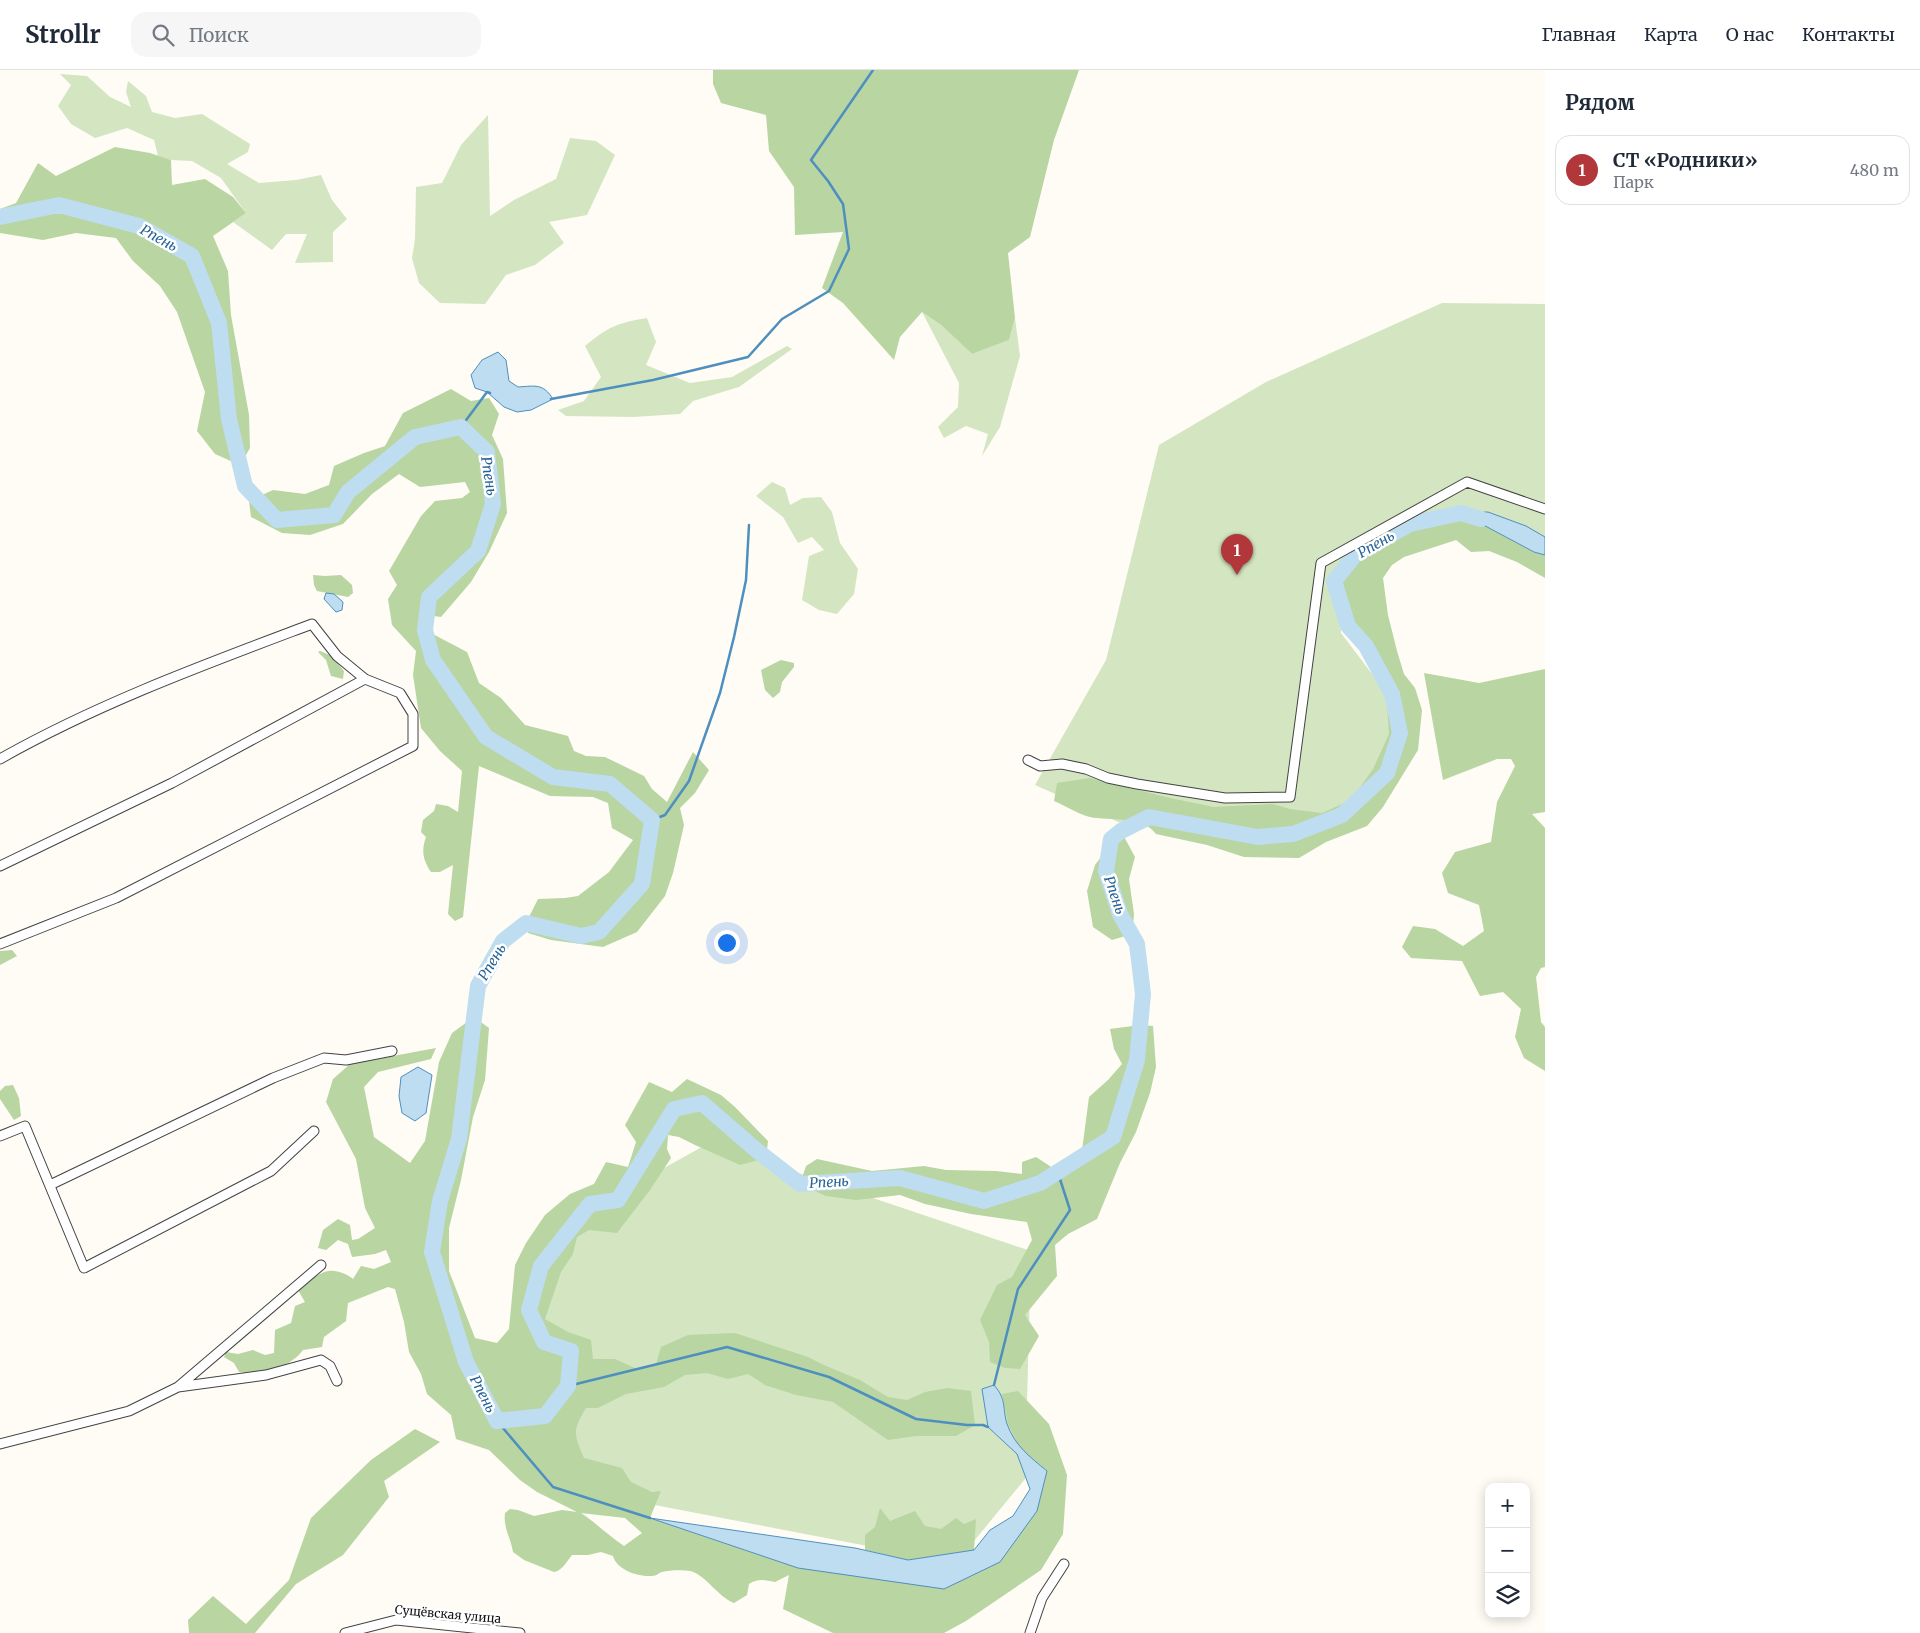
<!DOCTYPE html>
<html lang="ru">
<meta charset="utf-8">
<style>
:root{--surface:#fff;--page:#f6f6f7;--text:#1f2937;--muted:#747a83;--line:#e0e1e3;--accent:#b2373a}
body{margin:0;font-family:Merriweather,serif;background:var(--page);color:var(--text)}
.controls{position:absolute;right:15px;bottom:15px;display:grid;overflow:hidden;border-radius:10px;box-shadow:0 2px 12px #0003}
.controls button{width:45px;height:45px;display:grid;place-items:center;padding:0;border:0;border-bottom:1px solid var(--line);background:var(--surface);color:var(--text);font:25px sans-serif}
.you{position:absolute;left:726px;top:872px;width:18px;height:18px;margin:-12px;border:4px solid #fff;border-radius:50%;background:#1a73e8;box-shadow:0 0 0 8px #1a73e833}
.badge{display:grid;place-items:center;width:32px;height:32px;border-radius:50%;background:var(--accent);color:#fff;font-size:16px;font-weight:700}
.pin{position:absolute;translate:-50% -41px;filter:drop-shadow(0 1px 2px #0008)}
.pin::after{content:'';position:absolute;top:26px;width:18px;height:15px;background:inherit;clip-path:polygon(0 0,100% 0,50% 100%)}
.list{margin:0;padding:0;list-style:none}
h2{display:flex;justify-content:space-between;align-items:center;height:65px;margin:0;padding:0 20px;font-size:21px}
h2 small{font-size:16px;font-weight:400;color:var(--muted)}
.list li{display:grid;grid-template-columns:32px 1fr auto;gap:15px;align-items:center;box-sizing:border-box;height:70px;margin:0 10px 10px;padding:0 10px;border:1px solid var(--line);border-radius:15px}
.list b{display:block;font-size:19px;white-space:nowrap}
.list p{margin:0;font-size:16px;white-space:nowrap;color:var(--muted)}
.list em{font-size:16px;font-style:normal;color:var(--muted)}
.icon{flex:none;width:28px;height:28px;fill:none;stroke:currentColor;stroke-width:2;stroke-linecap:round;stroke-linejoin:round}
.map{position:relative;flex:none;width:1545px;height:1563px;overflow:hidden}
header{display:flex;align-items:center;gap:30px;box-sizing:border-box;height:70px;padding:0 25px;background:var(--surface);border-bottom:1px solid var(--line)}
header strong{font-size:24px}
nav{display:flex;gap:28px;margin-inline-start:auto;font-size:18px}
.search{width:350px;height:45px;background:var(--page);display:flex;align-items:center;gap:12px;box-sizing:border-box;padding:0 18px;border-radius:15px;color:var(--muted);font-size:19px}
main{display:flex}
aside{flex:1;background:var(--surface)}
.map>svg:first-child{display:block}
.green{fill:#d3e6c1}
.forest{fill:#b8d5a2;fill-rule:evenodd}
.water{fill:#bfddf0;stroke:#4e8fbf}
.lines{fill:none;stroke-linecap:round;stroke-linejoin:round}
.stream{stroke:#4e8fbf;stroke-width:2.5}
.river{stroke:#bfddf0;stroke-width:16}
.street-casing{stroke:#434343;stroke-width:11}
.street{stroke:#fff;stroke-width:9}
.labels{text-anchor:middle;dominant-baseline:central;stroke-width:5;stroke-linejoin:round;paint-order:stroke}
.street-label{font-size:12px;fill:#101010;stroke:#fff}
.water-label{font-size:14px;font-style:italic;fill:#266396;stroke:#fff}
</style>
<header>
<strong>Strollr</strong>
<div class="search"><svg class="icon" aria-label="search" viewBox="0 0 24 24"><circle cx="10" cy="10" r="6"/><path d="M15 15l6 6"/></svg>Поиск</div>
<nav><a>Главная</a><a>Карта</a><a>О нас</a><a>Контакты</a></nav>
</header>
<main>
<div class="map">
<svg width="1545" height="1563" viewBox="0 0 1545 1563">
<rect width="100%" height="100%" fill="#fefcf5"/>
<path class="green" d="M60,4l27,2 23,21 21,10 -5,-15 2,-11 18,15 6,16 23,6 27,-4 48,30 -2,8 -21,12 32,19 37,-3 25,-5 11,25 15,19 -14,13v30l-38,1 12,-29h-21l-14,16 -39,-28 13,-9 -25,-35 -29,-17 -21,-1 -13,-4 -4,-16 -27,-12 -32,10 -24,-14 -13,-18 13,-21z
M488,45l2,101 24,-16 42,-21 14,-41 26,3 19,14 -28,60 -38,7 15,21 -29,22 -29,10 -21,29 -45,-1 -21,-20 -7,-25 3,-19 1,-52 26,-4 19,-38z
M1442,233l103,1v241l-85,-25 -121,65 2,48 50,66 2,41 -20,48 -40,35 -186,-4 -22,6 -90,-40 71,-125 53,-215 107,-63z
M922,242l19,13 31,29 37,-14 6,-22 5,38 -20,71 -18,29 6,-22 -22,-8 -22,12 -6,-11 20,-20 1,-24z
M647,248l9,24 -10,23 44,18 42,-6 55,-31 5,3 -53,38 -46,14 -13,13 -47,3 -67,-1 -8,-6 26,-9 17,-24 -16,-31c23,-19 32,-23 62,-28z
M772,412l13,6 5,17 13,-7 18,-1 11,15 8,31 18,26 -4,25 -17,20 -18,-4 -17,-10 7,-44 15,-6 -12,-13 -14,6 -15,-26 -27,-21z
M709,1073l322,108 -6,228 -51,62 -70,12 -265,-51 -98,-62 -29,-51 62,-171z"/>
<path class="forest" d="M713,0h366l-25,70 -24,97 -22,16 7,65 -6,22 -37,14 -31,-29 -19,-13 -22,25 -6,23 -51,-57 -21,-15 21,-56 -48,3 -1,-48 -25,-36 -3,-36 -45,-12 -8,-19z
M115,77l35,6 21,7 1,25 33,-6 28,18 13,16 -33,23 15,35 3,44 18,100 1,33 -10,17 -25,-11 -18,-23 8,-39 -28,-80 -17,-26 -27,-25 -17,-23 -40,-5 -33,7 -43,-7v-24l16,-6 22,-40 18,13z
M451,319l20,12 18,-3 10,16 -7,21 11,24 4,54 -18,39 -18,30 -30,35 -14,-2 -2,15 42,22 12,31 22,15 24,27 43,11 6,15 12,5 19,1 39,19 8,13 15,13 26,-50 16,18 -14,23 -15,15 4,17 -11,48 -8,23 -28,36 -34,15 -52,-7 -23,-7 -2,-10 12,-24 27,-1 13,-2 31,-24 24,-32 -21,-12 -4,-25 -15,-6 -43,-1 -71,-30 -16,151 -8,4 -7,-7 5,-49 -13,7h-9c-8,-12 -10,-21 -5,-35l-5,-5 2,-12 11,-9 2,-7 12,2 10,6 4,-41 -22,-20 -19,-23 -8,-53 3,-24 -24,-26 -4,-26 9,-14 -8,-14 32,-55 14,-15 27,-3 8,-6 -5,-10 -45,5 -21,-13 -27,20 -29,30 -33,11 -28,-2 -31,-16 -2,-16 24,-11 32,4 24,-9 5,-19 30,-13 21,-7 18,-33z
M1461,443l73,39 11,3v23l-28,-16 -28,-11 -18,1 -15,-12 -52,17 -12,8 -9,13 5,37 9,36 7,23 11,14 7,22 -4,40 -35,57 -16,19 -41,16 -27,16 -55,-1 -37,-12 -51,-11c-13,-19 -47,-13 -66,-17 -12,-3 -24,-11 -36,-16l3,-18 33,-5 80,20 44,9 59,-3 17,5 32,4 29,-13 22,-31 16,-35 -2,-29 5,-11 -26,-48 -18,-20 -14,-45 21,-26 55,-31z
M313,505l12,1 16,-1 11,10 1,8 -5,4 -31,-6 -3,-6z
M320,581l12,5 12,15 -1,8 -12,-3 -5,-16 -8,-8z
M781,590l13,3v4l-12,15 -2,10 -7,6 -8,-8 -4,-20z
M1545,599v143l-13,2 13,14v139l-4,1 -5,9 5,45 4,5v44l-21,-13 -9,-21 6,-28 -18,-17 -23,4 -18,-35 -51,-3 -9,-11 11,-21 22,3 28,17 21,-15 -5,-26 -31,-12 -6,-20 13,-21 36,-10 6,-40 18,-36 -4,-7h-14l-54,21 -19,-107 55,10z
M1121,761l14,26 -6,22 5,35 -2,20 -20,6 -19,-13 -6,-36 8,-26z
M12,880l5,6 -17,9v-14z
M474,947l15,11 -4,52 -12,37 -12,63 -12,48v43l26,67 22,5 12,-14 6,-64 11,-22 19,-28 25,-21 24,-10 12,-22 22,5 8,-25 -11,-17 24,-43 23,10 15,-13 34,16 14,12 33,34 -2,17 -26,7 -45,-20 -16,-8 -11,-2 -1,14 4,9 -21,32 -33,43 -28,-3 -12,7 -4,17 -12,18 -16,47 23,13 23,8 2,19h22l22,10 19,-5 5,-17 27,-12 47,-2 73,24 18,9 34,14 28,17 19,3 18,-8 22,-4 24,3 4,34 -19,11h-40l-28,4 -55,-38 -37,-7 -31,-10 -17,-11 -20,5 -21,-6 -22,2 -21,12 -38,7 -28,14h-12c-14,23 -12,26 -2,50l38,10 9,14 21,10 9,-1 -11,27 148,50 202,-6 47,-91 -27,-22 -12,-25 -6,-30 16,-3 31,33 18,51 -4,59 -22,36 -75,51 -22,12h-111l-50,-24 6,-34 -14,7c-10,-2 -17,-4 -26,2l-2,11 -13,8c-16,-6 -29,-29 -44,-32 -7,-1 -21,-1 -28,1 -4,1 -5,4 -10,4 -14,1 -35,-6 -39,-20l-12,-4 -13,3h-16c-5,6 -10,16 -18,17l-30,-12 -11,-8c-2,-14 -10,-24 -8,-39l5,-4 8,1 16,6 28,-6 15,2 -40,-20 -17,-12 -31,-30 -33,-11 -5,-24 -24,-21 -6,-20 -12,-22 -5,-30 -9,-33 -7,-2 -40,16 -2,18 -22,16 -2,10 -19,3c-13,18 -43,26 -64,22l-5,-9 -10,-6 2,-5 12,2 15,-4 12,5 9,-2 1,-23 16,-7 4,-17 10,-4 -7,-12c4,-6 24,-19 31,-19 8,-1 18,3 24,8l8,-13 13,3 17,-7 -5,-12 -11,4 -23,3 -4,-13 -10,-4 -12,10 -8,-2 5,-18 15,-11 12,6 2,15 6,-1 17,-11 -10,-20 -9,-49 -30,-57 7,-23 17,-15 86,-16 -5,11 -53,13 -14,15 10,50 36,26 15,-22 14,-79 13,-29zM581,1443l44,5 17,15 -18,13c-15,-10 -28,-23 -43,-33z
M1140,955l13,1 3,41 -6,26 -14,39 -16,31 -23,56 -29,15 -13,11 2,31 -32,39 14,21 -19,33 -15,-1 -15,-6 -1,-20 -9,-22 17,-35 15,-8 20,-37 -5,-18 -56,-8 -46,-10 -25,-9 -44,5 -30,-4 -26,-12 6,-18 11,-7 55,12 52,-5 22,4 50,1 26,3v-12l14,-5 23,15 22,-14 8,-61 19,-17 14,-16 -8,-15 -4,-20z
M13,1015l6,13 2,18 -7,4 -14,-21v-8l5,-5z
M415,1359l25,13 -56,39 5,16 -46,58 -47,29 -41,49h-66l-1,-13 25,-24 33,28 43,-44 22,-62 60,-58z
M880,1438l10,13 25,-10 10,15 16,3 15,-11 8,6 12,-5 -2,31 -66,10 -43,-10v-15l10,-8z"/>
<path class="water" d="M498,282l8,8 3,21 9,6c17,-1 25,-4 35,12l-22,11 -14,2 -13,-5 -17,-15 -12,-4 -4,-13 11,-15z
M1488,442l38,14 19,11v18l-11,-3 -73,-39z
M326,523l8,1 9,8 -1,8 -6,2 -12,-13z
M418,997l14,8 -6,38 -11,8 -13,-8 -3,-17 2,-19z
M994,1315c13,15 8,22 13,39 8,22 23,33 40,47l-10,40 -37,51 -56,27 -146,-21 -148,-50 205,30 53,12 66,-10 16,-20 23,-14 17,-27 -13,-35 -29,-27 -6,-38z"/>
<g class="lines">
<path class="stream" d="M551,329l102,-19 95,-23 34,-38 47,-28 20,-42 -6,-45 -15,-23 -17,-21 62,-90
M461,357l26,-35 3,1
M652,750l13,-5 24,-34 31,-88 14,-56 12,-57 3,-55
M994,1315l24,-96 52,-79 -12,-37
M568,1316l159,-39 102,30 87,42 51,6h16l5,2
M497,1351l56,66 97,31"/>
<path class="river" d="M0,147l59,-12 80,21 53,30 27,67 10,96 16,67 32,34 57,-5 14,-23 67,-55 46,-10 26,25 6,52 -15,47 -49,46 -4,33 8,30 53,77 67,40 57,7 42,36 -10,64 -43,48 -18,4 -55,-13 -23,18 -25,45 -19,153 -19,62 -8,51 34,110 31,59 48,-5 23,-30 3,-35 -27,-9 -15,-32 12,-44 49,-62 28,-4 56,-91 28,-6 53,46 45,35 100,-6 84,23 56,-18 73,-46 24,-77 6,-66 -6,-50 -17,-30 -14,-43 5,-32 10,-8 28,-14 109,20 35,-3 49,-19 45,-42 13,-40 -8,-39 -26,-48 -18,-20 -14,-45 21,-26 55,-31 51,-11 20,6"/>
<defs>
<path id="street" d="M0,689c99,-56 206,-95 312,-135l25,32 28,23 35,14 13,21v32l-297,152 -116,46
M1028,690l12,6 22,-2 24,5 22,9 29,6 88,14 65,-1 31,-234 146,-81 78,27
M0,796l172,-83 193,-104
M0,1066l25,-10 59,142 187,-97 43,-40
M50,1115l223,-107 51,-20 22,2 46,-9
M178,1317l88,-12 55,-15 9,6 7,15
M0,1374l129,-33 49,-24 143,-122
M345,1563l51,-13 124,13
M1030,1563l12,-35 22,-34"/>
</defs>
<use href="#street" class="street-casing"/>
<use href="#street" class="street"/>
</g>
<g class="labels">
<g class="street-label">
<text transform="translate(448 1544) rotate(5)">Сущёвская улица</text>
</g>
<g class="water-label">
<text transform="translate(159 168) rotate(29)">Рпень</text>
<text transform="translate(489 406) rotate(81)">Рпень</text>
<text transform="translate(1376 474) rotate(-30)">Рпень</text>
<text transform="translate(1115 825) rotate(71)">Рпень</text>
<text transform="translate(492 892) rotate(-59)">Рпень</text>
<text transform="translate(829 1112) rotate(-3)">Рпень</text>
<text transform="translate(483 1324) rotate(63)">Рпень</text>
</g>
</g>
</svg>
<div class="controls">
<button>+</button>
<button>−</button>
<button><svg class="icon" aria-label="layers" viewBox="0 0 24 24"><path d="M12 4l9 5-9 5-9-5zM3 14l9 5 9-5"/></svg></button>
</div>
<div class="you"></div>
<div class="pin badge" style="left:1237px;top:505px">1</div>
</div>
<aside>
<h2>Рядом<small></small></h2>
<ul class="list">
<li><span class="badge">1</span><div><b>СТ «Родники»</b><p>Парк</p></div><em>480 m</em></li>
</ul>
</aside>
</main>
